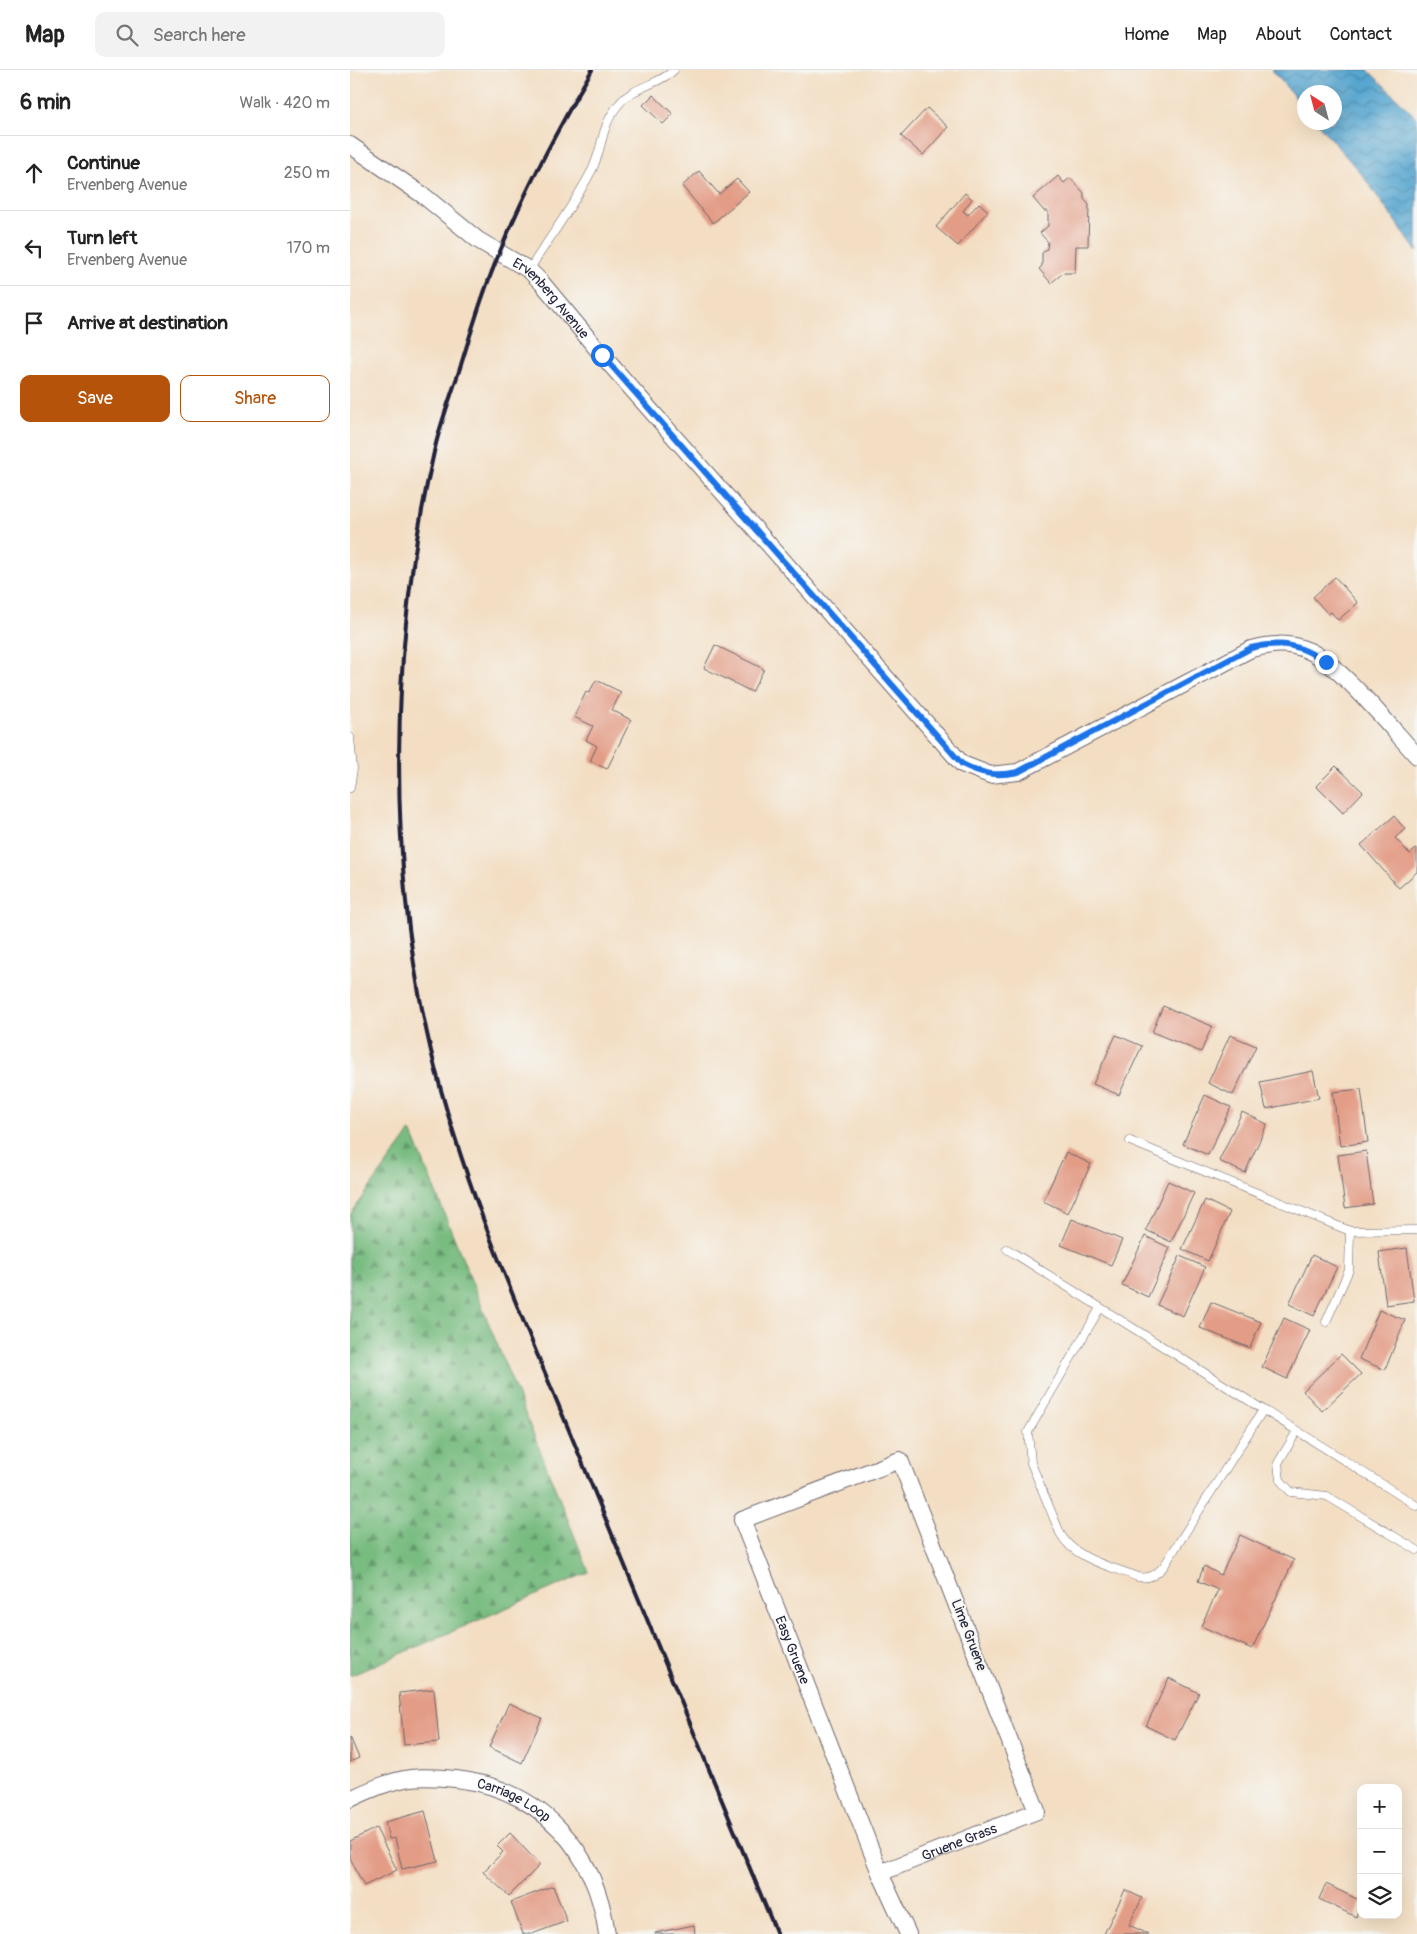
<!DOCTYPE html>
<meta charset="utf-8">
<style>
:root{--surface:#fff;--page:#f2f2f2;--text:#222;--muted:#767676;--line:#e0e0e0;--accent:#b45309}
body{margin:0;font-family:Pangolin,sans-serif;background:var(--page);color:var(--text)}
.controls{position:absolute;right:15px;bottom:15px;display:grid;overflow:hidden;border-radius:10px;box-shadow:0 5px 20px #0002}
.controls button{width:45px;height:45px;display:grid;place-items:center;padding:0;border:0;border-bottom:1px solid var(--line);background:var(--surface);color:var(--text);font:25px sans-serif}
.compass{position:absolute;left:947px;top:15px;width:45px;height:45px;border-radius:50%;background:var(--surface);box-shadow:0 5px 20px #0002;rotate:324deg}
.stop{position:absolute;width:15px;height:15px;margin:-11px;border:4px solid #1a73e8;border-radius:50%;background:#fff}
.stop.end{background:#1a73e8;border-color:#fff;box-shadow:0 1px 5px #0008}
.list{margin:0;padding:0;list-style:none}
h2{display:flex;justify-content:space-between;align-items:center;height:65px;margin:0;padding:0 20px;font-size:21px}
h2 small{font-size:16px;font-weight:400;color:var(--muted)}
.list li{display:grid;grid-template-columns:32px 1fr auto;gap:15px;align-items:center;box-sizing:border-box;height:75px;padding:0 20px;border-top:1px solid var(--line)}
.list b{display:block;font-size:19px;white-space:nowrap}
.list p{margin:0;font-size:16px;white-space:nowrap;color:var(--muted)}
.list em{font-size:16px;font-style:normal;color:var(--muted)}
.actions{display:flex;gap:10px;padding:15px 20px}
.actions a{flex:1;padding:11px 0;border:1px solid var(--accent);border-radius:10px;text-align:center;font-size:18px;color:var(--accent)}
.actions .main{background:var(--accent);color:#fff}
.icon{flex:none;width:28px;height:28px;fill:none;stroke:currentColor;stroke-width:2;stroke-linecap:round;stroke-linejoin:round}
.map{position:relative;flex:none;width:1067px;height:1864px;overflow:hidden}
header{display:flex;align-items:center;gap:30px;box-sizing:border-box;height:70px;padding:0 25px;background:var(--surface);border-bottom:1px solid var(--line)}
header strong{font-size:24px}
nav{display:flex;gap:28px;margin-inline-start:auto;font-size:18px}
.search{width:350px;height:45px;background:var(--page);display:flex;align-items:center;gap:12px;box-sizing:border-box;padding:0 18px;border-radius:10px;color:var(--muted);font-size:19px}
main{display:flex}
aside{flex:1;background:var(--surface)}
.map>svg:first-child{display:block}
.forest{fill:url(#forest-firs);stroke:#4d6f5e}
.water{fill:url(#water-waves);stroke:#3c6486}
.building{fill:#e39d87}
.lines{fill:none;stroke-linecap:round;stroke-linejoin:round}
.lane-casing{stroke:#6b646b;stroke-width:9}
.street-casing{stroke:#6b646b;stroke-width:18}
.lane{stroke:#fff;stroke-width:8}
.street{stroke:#fff;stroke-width:16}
.rail{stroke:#22223b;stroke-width:4}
.route{stroke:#1a73e8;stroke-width:6}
.labels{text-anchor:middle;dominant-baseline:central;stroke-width:4;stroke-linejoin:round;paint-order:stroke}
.street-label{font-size:14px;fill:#22223b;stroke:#f6f6f2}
</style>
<header>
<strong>Map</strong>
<div class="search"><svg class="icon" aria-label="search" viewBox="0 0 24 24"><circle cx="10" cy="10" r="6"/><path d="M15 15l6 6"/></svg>Search here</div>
<nav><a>Home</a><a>Map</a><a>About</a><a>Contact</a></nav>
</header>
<main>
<aside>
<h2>6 min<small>Walk · 420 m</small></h2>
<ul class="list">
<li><svg class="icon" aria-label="ahead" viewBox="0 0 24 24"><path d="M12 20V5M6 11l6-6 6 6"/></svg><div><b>Continue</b><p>Ervenberg Avenue</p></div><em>250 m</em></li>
<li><svg class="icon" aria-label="left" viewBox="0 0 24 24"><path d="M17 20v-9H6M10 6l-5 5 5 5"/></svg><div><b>Turn left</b><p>Ervenberg Avenue</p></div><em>170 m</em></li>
<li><svg class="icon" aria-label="arrive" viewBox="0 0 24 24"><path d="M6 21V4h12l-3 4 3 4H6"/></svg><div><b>Arrive at destination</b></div></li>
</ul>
<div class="actions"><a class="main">Save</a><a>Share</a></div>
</aside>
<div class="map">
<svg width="1067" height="1864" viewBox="0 0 1067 1864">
<defs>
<pattern id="forest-firs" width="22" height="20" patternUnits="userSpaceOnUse" patternTransform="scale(1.25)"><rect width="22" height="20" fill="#78bc80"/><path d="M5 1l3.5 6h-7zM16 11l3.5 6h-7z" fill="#62986a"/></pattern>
<pattern id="water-waves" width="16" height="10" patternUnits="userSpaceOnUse" patternTransform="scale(1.25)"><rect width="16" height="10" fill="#56a6d0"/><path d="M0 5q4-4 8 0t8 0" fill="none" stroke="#4787aa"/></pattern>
</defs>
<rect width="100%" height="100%" fill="#f6f6f2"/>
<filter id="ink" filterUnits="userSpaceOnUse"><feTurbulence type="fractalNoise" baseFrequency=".02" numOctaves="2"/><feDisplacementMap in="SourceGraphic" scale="10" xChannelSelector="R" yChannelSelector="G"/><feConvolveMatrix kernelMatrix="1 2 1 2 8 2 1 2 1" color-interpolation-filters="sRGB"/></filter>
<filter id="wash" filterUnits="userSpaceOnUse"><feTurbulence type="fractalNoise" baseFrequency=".0096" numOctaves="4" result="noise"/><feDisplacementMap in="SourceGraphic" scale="20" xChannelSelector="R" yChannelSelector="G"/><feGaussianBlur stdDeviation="1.12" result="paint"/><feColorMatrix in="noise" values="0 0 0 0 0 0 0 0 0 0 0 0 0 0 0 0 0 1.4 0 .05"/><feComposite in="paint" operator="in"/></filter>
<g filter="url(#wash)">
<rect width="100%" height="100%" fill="#f3dec3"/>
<path class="forest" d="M61,1061l178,441 -239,104v-461z"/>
<path class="water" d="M922,0h96l49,48v134l-54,-76 -46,-53 17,-1v-30h-30v16z"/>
<g id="blocks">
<path class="building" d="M303,25l20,19 -10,10 -20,-19z
M577,38l21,19 -25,28 -22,-19z
M349,101l20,23 18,-15 12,13 -36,31 -31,-37z
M708,106l6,7 6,-5 14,15v6l5,6 -1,41h-12l-1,27h-12l-12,10 -12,-14 3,-3v-13l5,-4 1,-7 -8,-9 8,-7v-15h-4l-11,-13z
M615,123l7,6 -9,12 5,4 11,-12 9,8 -30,35 -22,-19z
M985,507l23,26 -20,17 -7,-8 -3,2 -15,-17z
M365,575l49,24 -12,23 -48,-24z
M246,610l25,12 -9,18 19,10 -24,49 -17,-8 7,-15 -11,-6 7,-14 -19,-9 12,-25 3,1z
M986,696l27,26 -20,21 -27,-27z
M1044,746l11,13 -10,9 15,16 7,-6v24l-18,16 -38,-43z
M813,936l49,20 -11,26 -49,-20z
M766,965l26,11 -23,49 -26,-11z
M880,965l26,11 -23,49 -25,-12z
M963,1001l6,27 -53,11 -6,-27z
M1011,1019l7,53 -28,4 -7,-54z
M855,1025l26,12 -23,48 -25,-11z
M892,1042l25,12 -22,49 -26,-12z
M1016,1081l7,53 -28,4 -7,-53z
M716,1082l25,12 -23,49 -25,-12z
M818,1111l26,12 -23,49 -25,-12z
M855,1130l25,12 -22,49 -26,-12z
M722,1149l50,21 -11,25 -50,-20z
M795,1166l25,12 -22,49 -26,-12z
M1057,1178l7,53 -28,4 -7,-53z
M962,1185l25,12 -23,49 -25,-12z
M830,1186l25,11 -22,49 -26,-11z
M861,1232l50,20 -11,26 -50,-20z
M1029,1240l26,10 -20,50 -26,-11z
M934,1248l26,12 -23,49 -25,-12z
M991,1284l20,20 -39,37 -19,-20z
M890,1465l54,25 -42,89 -51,-23 17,-36 -20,-9 6,-15 17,9z
M819,1608l30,15 -24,47 -29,-14z
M84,1619l5,53 -35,3 -5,-52z
M159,1633l33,15 -20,45 -33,-16z
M0,1667l9,21 -9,4z
M75,1741l13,50 -36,8 -7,-31 -6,1 -4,-17z
M26,1758l21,42 -33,16 -14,-28v-17z
M160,1763l30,32 -31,31 -26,-24 20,-20 -6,-6z
M976,1814l35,17 -5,16 -37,-18z
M203,1816l14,35 -35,13h-9l-12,-32z
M775,1820l17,8 -13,27 19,9h-44z
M344,1855l1,9h-40v-1z"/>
</g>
</g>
<g filter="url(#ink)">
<use href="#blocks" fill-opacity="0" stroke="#6b646b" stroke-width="1"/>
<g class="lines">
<defs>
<path id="lane" d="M179,200c21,-33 45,-65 63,-100 12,-25 8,-43 27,-66 14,-18 40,-19 55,-34
M0,667l3,32 -3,19
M780,1071l220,90 67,-1
M657,1179l410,257
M750,1238l-72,124 3,31 29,70c13,26 53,34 78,44 12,2 18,-2 26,-11l99,-156
M976,1252l23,-52 1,-39
M947,1361l-19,32 2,17 11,12 36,4 90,54"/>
<g id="street">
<path id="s1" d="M0,75l74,51 54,44 51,30 13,13 60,72 360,409 28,11 28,-3 233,-123c20,-5 37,-7 56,1 31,12 85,79 110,106"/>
<path id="s2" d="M0,1729c20,-9 39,-18 61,-21 15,-2 30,0 45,1 86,10 140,72 151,155"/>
<path id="s3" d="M530,1803l157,-62 -137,-351 -158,60 138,353 28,61"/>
</g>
</defs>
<use href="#lane" class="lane-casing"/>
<use href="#street" class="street-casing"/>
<use href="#lane" class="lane"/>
<use href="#street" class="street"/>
<path class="rail" d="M242,0c-38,65 -74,133 -101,204 -12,30 -21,62 -31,94 -9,28 -20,56 -26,84 -44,191 -48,408 -3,599 32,135 89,261 142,389 68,165 136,329 204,494"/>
</g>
</g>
<g class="lines" filter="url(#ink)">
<path class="route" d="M252,285l360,409c20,10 34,13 56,8l233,-124c31,-7 48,-4 75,14"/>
</g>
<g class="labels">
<g class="street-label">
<text stroke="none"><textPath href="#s1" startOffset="254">Ervenberg Avenue</textPath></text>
<text transform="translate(619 1565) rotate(69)">Lime Gruene</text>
<text stroke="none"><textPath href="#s3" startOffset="854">Easy Gruene</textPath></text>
<text stroke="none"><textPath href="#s2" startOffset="172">Carriage Loop</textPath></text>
<text stroke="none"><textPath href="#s3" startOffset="85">Gruene Grass</textPath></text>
</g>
</g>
</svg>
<div class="controls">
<button>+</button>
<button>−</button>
<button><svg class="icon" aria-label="layers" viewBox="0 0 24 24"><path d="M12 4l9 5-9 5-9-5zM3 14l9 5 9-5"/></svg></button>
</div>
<svg class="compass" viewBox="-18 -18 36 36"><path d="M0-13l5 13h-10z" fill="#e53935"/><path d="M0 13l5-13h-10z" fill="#767676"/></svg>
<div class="stop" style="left:252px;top:285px"></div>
<div class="stop end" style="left:976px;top:592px"></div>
</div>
</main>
